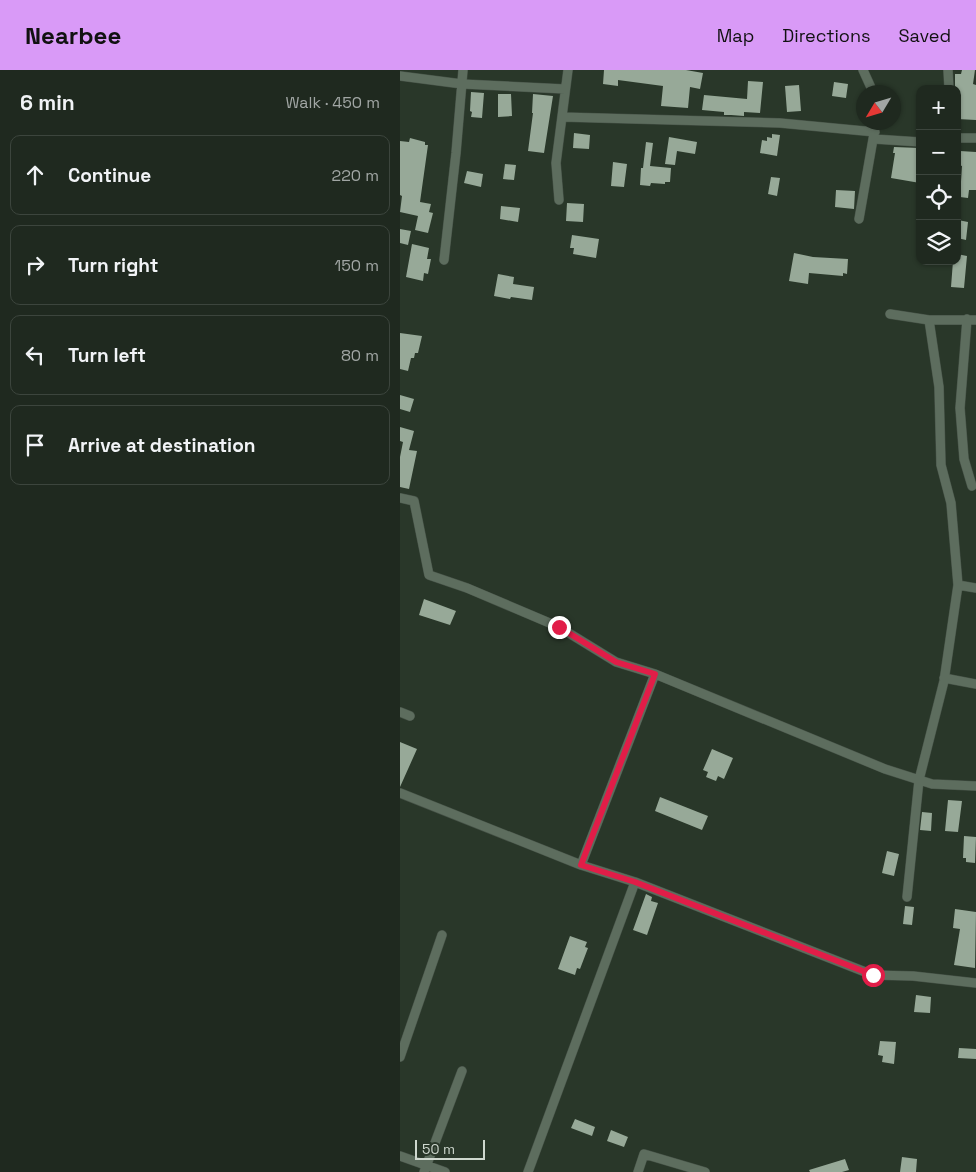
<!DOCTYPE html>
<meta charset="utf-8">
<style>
:root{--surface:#1f291f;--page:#273128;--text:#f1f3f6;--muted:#a1a6a4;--line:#3c453d;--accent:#d99af7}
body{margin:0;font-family:"Space Grotesk",sans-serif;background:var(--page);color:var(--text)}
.controls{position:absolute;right:15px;top:15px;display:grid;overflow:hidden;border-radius:10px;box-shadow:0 1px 4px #0004}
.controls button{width:45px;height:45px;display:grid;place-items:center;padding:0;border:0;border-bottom:1px solid var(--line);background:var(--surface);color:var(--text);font:25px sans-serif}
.compass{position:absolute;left:456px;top:15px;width:45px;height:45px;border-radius:50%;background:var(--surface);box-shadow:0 1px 4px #0004;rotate:232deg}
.scale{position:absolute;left:15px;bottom:12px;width:70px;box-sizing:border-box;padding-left:5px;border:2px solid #cfd8cf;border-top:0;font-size:14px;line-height:18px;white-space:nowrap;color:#cfd8cf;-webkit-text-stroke:4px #293729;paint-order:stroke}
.stop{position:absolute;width:15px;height:15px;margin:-11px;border:4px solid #e11d48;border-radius:50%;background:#fff}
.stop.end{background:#e11d48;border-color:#fff;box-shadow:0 1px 5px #0008}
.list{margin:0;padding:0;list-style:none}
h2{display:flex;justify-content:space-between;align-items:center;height:65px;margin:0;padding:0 20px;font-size:21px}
h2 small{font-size:16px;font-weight:400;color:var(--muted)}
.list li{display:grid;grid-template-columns:32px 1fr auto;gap:15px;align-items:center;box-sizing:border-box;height:80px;margin:0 10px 10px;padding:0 10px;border:1px solid var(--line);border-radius:10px}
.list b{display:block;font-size:19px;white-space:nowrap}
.list em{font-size:16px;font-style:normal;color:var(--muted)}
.icon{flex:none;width:28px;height:28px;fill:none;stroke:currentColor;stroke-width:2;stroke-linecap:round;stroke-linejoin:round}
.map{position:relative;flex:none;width:576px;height:1102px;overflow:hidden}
header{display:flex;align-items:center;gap:30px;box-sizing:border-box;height:70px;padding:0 25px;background:var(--accent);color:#111}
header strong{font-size:24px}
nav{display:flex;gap:28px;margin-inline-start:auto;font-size:18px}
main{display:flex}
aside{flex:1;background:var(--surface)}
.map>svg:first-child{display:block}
.building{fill:#97a998}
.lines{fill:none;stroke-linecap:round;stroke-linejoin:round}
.minor-casing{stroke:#465247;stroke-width:10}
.minor{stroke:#5d6d5e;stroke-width:9}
.route{stroke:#e11d48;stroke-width:6}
</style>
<header>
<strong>Nearbee</strong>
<nav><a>Map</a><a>Directions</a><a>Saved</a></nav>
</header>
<main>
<aside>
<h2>6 min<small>Walk · 450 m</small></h2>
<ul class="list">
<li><svg class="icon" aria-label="ahead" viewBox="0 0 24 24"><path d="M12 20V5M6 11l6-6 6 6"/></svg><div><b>Continue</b></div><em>220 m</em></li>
<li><svg class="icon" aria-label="right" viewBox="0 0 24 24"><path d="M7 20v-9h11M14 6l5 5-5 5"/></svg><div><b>Turn right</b></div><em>150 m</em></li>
<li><svg class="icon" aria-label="left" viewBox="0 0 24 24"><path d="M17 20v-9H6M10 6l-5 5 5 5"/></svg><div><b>Turn left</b></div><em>80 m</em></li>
<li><svg class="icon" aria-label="arrive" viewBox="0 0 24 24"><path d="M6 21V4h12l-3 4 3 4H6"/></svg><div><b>Arrive at destination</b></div></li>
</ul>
</aside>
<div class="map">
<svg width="576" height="1102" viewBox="0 0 576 1102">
<rect width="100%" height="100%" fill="#293729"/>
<path class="building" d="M204,0h82l17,3 -3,16 -10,-2 -2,21 -27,-2 2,-20 -45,-6v6l-15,-2z
M562,0h13l-2,14 3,1v35l-19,-1v-32h-2v-13h6z
M348,11l15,1 -3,31 -16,-1v4l-13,-1h-7v-3l-22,-2 2,-15 43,4z
M434,12l14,2 -2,14 -14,-2z
M399,15l2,26 -14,1 -2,-26z
M71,22l13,1 -2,25 -11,-1 1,-5 -2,-1z
M98,24h13l1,22 -14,1z
M133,24l20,2 -9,57 -16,-2 5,-38h-1z
M174,63l16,2 -1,14 -16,-1z
M372,64l8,1 -3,21 -17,-3 2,-13 5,1v-4l5,1z
M269,67l28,5 -2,12 -18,-3 -2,14 -10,-1z
M10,68l15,4v3h3l-8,57 11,2 -2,8 4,1 -5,20 -13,-3 3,-14 -18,-4 2,-16 -2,-1v-54l9,1z
M246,72l7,1 -3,23 21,2 -1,14h-5v2l-14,-1 -1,3 -10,-1 1,-17h2z
M494,77l26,1v35l-29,-5 4,-25h-2z
M560,81l16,1v38h-7l-1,8 -8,-1 2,-31 -3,-1z
M213,92l14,2 -3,23 -13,-1z
M105,94l11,1 -2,15 -11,-1z
M67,101l16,3 -2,13 -17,-4z
M371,107l9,1 -3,18 -9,-2z
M436,120l19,1 -1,18 -19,-2z
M167,133l17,1 -1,18 -17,-1z
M101,136l19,2 -2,14 -18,-3z
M558,150l10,2 -2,18 -9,-2z
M0,159l11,2 -3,14 -8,-2z
M172,165l27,4 -3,19 -23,-4 1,-6h-4z
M12,174l17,4 -2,11h4l-3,15 -4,-1 -1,8 -17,-4z
M394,183l19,4 35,2 -1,15 -4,-1v3l-34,-3 -1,11 -19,-3z
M557,184l10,2 -3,32 -13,-1 2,-26h4z
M98,204l16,3 -1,7 21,3 -2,13 -21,-3 -1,2 -16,-3z
M0,263l22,3 -4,17h-3l-1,5h-3l-3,13 -8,-2z
M0,325l14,4 -4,13 -10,-3z
M0,357l14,4 -5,19 8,1 -8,38 -9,-2v-30l3,-15 -3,-1z
M24,529l32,12 -6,14 -31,-10z
M0,672l17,7 -17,38z
M312,679l21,9 -9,21 -6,-3 -2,5 -10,-4 2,-5 -5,-2z
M260,727l48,19 -6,14 -47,-19z
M548,730l14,1 -4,31 -13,-1z
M522,742l10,1 -1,18 -11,-1z
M564,766l12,1 -1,26 -9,-1v-4h-3z
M487,781l12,3 -5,22 -12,-3z
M246,824l6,3 -1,4 7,2 -11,32 -14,-5z
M505,836l9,1 -2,18 -9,-1z
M555,839l21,3 -1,56 -21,-3 6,-36 -7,-1z
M170,866l17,6 -2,5 3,1 -8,21 -3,-1 -2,7 -17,-6z
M516,925l15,2 -1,16 -16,-1z
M480,971l16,1 -2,22 -12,-2 1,-6 -5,-1z
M559,978l17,1v10l-18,-1z
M175,1049l20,8 -3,9 -21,-8z
M211,1060l17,7 -4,10 -17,-6z
M502,1087l15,2 -1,13h-16z
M445,1089l4,11 -7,2h-32l-1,-2z"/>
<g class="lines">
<defs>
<path id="minor" d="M463,0l10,22
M548,0l1,19
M0,6l62,8 103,5
M162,47l218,6 95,9
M557,68h19
M474,69l46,3
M159,130l-3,-37 12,-93
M459,149l17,-97
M44,190l12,-107 7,-83
M490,244l39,6h47
M567,249l-7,89 4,51 8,27
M0,428l14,3 15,74 38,13 92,39 57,35 39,12
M558,515l18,3
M544,608l32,6
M0,642l10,4
M0,723l181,72 54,17 238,93 40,1 63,7
M181,795l74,-191 230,95 47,15 44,2
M507,827l12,-117 25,-99 14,-96 -7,-82 -10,-38 -2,-78 -10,-67
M0,987l42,-122
M0,1086l45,16
M24,1102l38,-101
M128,1102l107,-290
M238,1102l6,-18 61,18"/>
</defs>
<use href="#minor" class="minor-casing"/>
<use href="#minor" class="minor"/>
</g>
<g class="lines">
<path class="route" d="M159,557l57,35 39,12 -74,191 54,17 238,93"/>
</g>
</svg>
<div class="controls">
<button>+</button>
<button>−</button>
<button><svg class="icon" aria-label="locate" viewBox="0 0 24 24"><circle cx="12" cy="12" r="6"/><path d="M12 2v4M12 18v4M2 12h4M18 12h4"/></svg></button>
<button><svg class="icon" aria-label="layers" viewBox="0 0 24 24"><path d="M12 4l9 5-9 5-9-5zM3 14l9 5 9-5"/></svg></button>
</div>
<svg class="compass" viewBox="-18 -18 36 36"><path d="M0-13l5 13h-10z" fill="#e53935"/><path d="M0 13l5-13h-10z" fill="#a1a6a4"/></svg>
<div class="scale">50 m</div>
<div class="stop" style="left:473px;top:905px"></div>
<div class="stop end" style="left:159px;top:557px"></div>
</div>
</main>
